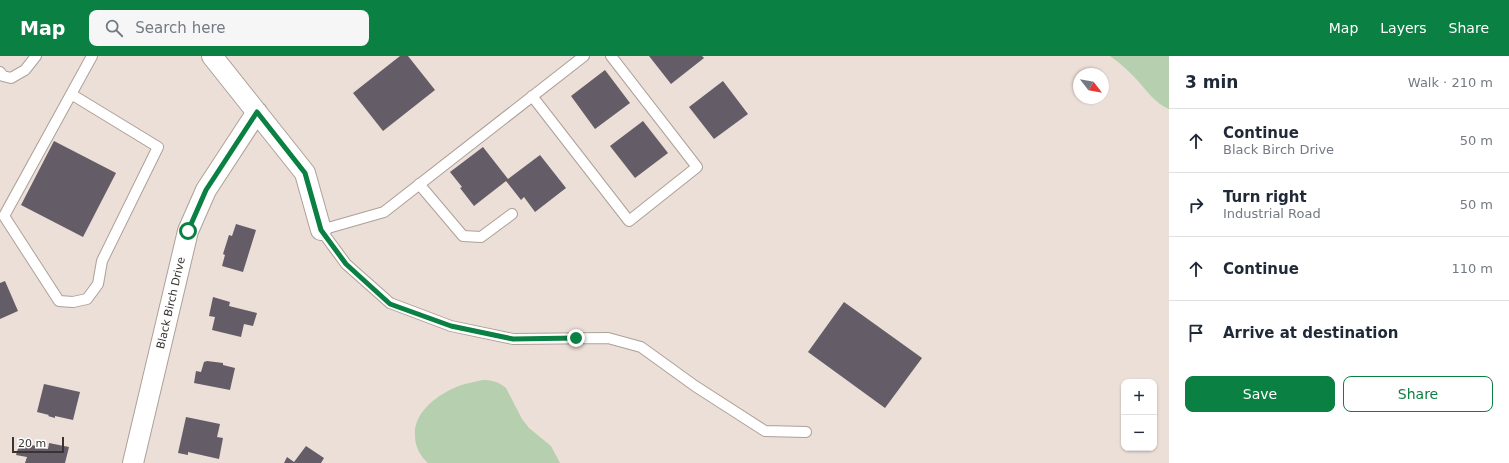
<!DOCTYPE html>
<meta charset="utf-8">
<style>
:root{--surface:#fff;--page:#f6f6f7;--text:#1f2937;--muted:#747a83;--line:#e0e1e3;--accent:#0b8043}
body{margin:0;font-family:"DejaVu Sans",sans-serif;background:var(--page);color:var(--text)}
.controls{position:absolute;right:12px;bottom:12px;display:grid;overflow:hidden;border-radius:8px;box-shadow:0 1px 3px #0004}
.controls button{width:36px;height:36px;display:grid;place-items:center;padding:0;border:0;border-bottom:1px solid var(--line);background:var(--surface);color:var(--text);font:20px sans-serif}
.compass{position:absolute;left:1073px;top:12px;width:36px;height:36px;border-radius:50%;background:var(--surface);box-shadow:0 1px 3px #0004;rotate:121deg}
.scale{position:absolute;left:12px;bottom:10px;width:52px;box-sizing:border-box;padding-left:4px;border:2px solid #393331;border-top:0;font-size:11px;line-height:14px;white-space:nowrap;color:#393331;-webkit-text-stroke:3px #fff;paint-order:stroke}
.stop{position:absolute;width:12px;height:12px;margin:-9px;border:3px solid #0b8043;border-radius:50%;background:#fff}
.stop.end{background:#0b8043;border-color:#fff;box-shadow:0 1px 4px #0008}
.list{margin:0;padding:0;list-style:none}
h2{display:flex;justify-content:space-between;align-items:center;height:52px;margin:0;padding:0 16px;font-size:17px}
h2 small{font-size:13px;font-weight:400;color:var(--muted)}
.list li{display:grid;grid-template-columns:26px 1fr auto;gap:12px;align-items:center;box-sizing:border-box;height:64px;padding:0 16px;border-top:1px solid var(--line)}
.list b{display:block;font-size:15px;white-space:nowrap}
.list p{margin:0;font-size:13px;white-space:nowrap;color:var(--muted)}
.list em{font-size:13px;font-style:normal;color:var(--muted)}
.actions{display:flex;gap:8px;padding:12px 16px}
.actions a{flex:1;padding:9px 0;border:1px solid var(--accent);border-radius:8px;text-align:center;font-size:14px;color:var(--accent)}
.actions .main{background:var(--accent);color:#fff}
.icon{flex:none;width:22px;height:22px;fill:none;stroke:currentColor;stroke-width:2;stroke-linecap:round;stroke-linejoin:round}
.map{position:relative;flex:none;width:1169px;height:407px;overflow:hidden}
header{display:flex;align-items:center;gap:24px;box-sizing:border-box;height:56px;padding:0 20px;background:var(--accent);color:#fff}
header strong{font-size:19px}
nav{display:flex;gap:22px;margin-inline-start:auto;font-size:14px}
.search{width:280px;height:36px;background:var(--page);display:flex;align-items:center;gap:10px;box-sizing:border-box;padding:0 14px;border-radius:8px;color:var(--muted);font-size:15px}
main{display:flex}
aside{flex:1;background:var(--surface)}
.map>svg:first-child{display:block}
.green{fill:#b5cfaf}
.building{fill:#645c66}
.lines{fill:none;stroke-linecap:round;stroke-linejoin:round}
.service-casing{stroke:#ada099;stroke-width:12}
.minor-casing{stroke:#ada099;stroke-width:22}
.service{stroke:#fff;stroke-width:10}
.minor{stroke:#fff;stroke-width:20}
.route{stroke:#0b8043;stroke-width:5}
.labels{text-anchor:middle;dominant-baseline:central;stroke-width:4;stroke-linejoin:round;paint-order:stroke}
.street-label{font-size:11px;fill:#393331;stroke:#fff}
</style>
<header>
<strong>Map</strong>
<div class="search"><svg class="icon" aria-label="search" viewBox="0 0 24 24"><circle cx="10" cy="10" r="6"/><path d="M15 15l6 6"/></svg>Search here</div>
<nav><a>Map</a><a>Layers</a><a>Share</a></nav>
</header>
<main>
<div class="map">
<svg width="1169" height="407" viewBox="0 0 1169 407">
<rect width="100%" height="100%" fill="#ecdfd7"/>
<path class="green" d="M1110,0h59v53c-13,-5 -22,-18 -31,-28 -8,-9 -18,-18 -28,-25z
M483,324c9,0 16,2 23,8l16,31 7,9 22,18 9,17h-132c-8,-7 -13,-17 -13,-27 -2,-24 23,-42 44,-50 7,-3 16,-4 24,-6z"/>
<path class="building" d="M400,0h8l27,34 -52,41 -30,-38z
M649,0h53l2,2 -33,26z
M605,14l25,33 -35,26 -24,-33z
M723,25l25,33 -34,25 -25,-32z
M643,65l25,32 -33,25 -25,-32z
M54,85l62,32 -33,64 -62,-32z
M483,91l25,32 32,-24 26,33 -31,24 -11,-15 -3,3 -15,-19 -32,25 -14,-18 2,-1 -12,-15z
M236,168l20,6 -13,42 -21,-6 3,-11 -2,-1 6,-19 3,1z
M5,225l13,30 -18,8v-36z
M213,241l17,5 -1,4 28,7 -4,13 -9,-2 -3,13 -29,-7 3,-13 -6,-1z
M844,246l78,56 -37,50 -77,-56z
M207,305l16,2v2l12,3 -5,22 -36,-7 2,-12 5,1 3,-10z
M44,328l36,8 -7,28 -18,-4v2l-7,-2 1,-1 -12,-3z
M186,361l34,7 -3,13 6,1 -4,21 -31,-7v3l-10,-2z
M20,386l28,7 1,-6 20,4 -4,16h-40l2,-6 -11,-2z
M306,390l18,12 -3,5h-37l3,-6 7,5z"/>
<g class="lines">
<defs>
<path id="service" d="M584,0l-200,156 -63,18 25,34 44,39 61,23 62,13 95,-1 33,9 54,39 70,45 41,1
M0,16l3,4 8,2 14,-8 11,-14
M71,38l87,53 -56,114 -4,23 -11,15 -14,3 -14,-1 -55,-85 88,-160
M532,40l97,125 68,-54 -86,-111
M419,128l44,52 18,1 31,-23"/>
<path id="minor" d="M212,0l93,117 16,57
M133,407l55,-232 18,-41 51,-78"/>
</defs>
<use href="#service" class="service-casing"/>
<use href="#minor" class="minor-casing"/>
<use href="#service" class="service"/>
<use href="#minor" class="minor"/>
</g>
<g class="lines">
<path class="route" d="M188,175l18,-41 51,-78 48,61 16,57 25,34 44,40 61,22 62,13 63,-1"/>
</g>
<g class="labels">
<g class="street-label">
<text transform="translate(171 247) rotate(-77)">Black Birch Drive</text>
</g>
</g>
</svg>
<div class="controls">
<button>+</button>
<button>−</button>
</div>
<svg class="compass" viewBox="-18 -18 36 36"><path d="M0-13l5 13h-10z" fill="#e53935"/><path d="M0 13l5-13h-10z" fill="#747a83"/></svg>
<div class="scale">20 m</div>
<div class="stop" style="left:188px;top:175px"></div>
<div class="stop end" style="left:576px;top:282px"></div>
</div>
<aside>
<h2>3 min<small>Walk · 210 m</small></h2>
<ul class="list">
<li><svg class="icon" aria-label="ahead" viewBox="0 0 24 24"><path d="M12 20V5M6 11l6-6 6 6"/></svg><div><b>Continue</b><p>Black Birch Drive</p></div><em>50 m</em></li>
<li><svg class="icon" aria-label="right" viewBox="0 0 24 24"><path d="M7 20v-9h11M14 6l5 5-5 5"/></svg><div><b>Turn right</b><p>Industrial Road</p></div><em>50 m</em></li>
<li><svg class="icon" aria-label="ahead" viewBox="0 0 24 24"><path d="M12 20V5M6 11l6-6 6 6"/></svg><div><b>Continue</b></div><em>110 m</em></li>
<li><svg class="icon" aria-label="arrive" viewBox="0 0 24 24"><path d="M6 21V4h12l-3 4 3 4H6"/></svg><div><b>Arrive at destination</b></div></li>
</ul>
<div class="actions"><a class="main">Save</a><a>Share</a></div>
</aside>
</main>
